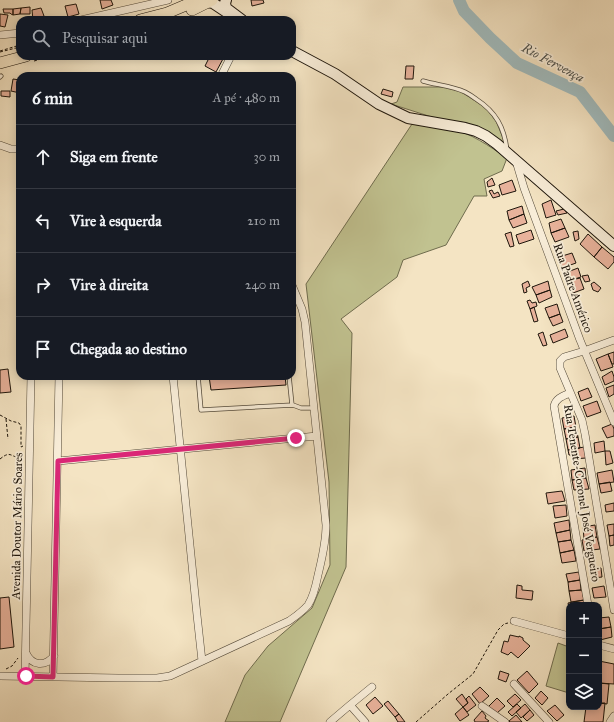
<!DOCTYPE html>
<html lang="pt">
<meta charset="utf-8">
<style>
:root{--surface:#171b24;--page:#242831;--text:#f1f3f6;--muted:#9ea1a6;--line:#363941}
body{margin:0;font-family:"IM FELL Great Primer",serif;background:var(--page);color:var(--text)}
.controls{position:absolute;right:12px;bottom:12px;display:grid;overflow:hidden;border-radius:8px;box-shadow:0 2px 10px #0003}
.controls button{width:36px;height:36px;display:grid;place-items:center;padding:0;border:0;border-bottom:1px solid var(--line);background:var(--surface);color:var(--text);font:20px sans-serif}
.stop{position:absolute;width:12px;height:12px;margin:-9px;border:3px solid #db2777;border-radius:50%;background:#fff}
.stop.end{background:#db2777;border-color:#fff;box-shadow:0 1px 4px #0008}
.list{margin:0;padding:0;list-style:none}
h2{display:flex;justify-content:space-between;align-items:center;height:52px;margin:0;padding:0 16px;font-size:17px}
h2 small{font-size:13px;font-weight:400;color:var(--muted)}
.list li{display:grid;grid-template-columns:26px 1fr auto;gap:12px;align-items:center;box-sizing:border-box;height:64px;padding:0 16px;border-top:1px solid var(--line)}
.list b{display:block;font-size:15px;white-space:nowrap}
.list em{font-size:13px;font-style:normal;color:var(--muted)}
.icon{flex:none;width:22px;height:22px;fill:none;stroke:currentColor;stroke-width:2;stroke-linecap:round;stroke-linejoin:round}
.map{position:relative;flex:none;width:614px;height:722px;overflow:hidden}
.search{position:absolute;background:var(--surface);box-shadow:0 2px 10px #0003;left:16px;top:16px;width:280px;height:44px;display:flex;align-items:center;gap:10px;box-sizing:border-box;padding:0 14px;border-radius:12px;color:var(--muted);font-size:15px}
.panel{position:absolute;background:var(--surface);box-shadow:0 2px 10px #0003;left:16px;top:72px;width:280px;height:308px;border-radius:12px}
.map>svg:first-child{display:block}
.green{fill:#c1c290;stroke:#6f6c4e}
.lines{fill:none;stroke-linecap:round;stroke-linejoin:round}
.river{stroke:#a1bcbf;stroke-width:12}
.building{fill:#e8b29b;stroke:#1d150b}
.lane-casing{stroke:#534939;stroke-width:5}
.street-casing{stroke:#534939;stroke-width:8}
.secondary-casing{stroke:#1d150b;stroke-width:12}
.primary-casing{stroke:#1d150b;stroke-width:12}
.path{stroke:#1d150b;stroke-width:1;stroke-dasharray:3 2;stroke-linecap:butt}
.lane{stroke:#f8edd8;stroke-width:3.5}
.street{stroke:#f8edd8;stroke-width:7}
.secondary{stroke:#f8edd8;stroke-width:10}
.primary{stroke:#f4e4c3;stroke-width:11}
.route{stroke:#db2777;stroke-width:5}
.labels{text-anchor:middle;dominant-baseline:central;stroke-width:3.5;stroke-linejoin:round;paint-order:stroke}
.street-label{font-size:12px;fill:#1d150b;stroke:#f8edd8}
.water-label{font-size:13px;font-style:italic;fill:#4b4f4a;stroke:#f8edd8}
</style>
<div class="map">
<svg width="614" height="722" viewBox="0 0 614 722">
<rect width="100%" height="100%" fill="#f4e4c3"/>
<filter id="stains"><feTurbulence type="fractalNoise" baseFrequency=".005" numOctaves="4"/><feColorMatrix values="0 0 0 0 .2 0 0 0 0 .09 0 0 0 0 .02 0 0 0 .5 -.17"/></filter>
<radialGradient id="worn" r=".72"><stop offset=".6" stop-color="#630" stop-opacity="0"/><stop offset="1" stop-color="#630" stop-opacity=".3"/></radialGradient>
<path class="green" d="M403,87h41l16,4 26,17 10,13 9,22 -38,-20 -29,-4 -47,-15 6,-2z
M412,124c12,2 25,2 37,4 22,5 40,18 58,30l-5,13 -18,8 3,17h-13l-28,49 -43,15 -6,17 -56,42 11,14 -6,234 -66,155h-55l20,-47 23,-29 44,-38 18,-43 -1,-83 -23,-198z
M558,643l11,4v46l-23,-7z"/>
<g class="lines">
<path class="river" d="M459,0l5,11 26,27 27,25 63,29 34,44"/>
</g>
<path class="building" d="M100,0h11l2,5 -11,4z
M251,0h12l1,3 -12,3z
M76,4l3,10 -11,3 -3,-11z
M30,7v7h-10l1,-6z
M21,8l-1,6 -7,1v-6z
M41,8l3,8 -3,1 1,3h-9l-1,-10z
M3,9h10v6l-2,-1 -1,-1h-6z
M0,14l8,1 -3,12 -5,-1z
M210,56h11l3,1 -8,15 -11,-6z
M406,66h8l-1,13h-8z
M13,79l7,1v13l-9,-2z
M383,89l10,3 -1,5 -11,-3z
M1,91h9v6l-9,-1z
M492,178l3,7 -7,2 -1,-5z
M512,180l4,11 -14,4 -3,-10z
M492,190l2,4 4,-2 2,4 -7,2 -4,-7z
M551,200l5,15 -10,3 -4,-14z
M522,206l2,8 -15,6 -2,-9z
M564,209l3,4 -9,2 -2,-4z
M524,214l3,9 -14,5 -4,-8z
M561,219l4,9 -14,5 -2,-10z
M565,228l4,9 -14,5 -4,-9z
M531,230l3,9 -15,5 -3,-9z
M578,231l1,8 -4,2 -2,-9z
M511,232l3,14 -4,1 -5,-13z
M588,234l14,13 -8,10 -14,-13z
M602,247l12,10v5l-6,7 -14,-12z
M572,253l4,10 -14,5 -3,-11z
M578,268l3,9 -13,4 -3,-8z
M588,275l2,6 -5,1 -3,-6z
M580,278l4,11 -11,4 -5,-12z
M528,281l2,5 -4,2 1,4 -3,1 -2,-9z
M548,281l2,9 -14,5 -4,-8z
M594,282l7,6 -3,4 -5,-2 -2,-6z
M550,290l2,7 -13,6 -3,-8z
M530,300l2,3 4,-1 1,4 -7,3 -3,-8z
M557,304l3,10 -11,4 -4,-10z
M534,307l4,14 -4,1 -4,-13z
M560,314l3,8 -10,4 -4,-8z
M565,329l3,8 -15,6 -3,-8z
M543,332l4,13 -4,1 -5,-12z
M614,352v12h-2l-4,-10z
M608,354l5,13 -12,4 -5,-12z
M8,369l3,23 -11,1v-23z
M612,371l2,6v4l-9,4 -3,-8z
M209,376h76l1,9 -75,5z
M614,385v9l-5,3 -3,-9z
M588,388l4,9 -11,4 -3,-9z
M597,401l4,11 -14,5 -4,-11z
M574,416l2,11 -12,2 -2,-11z
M612,424l2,5v7l-7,2 -5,-10z
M576,427l2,10 -12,2 -2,-10z
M578,437l2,11 -12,2 -2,-11z
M604,441l1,10 -10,2 -1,-10z
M584,447l2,11 -14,1 -1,-4h-2l-1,-5z
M605,451h5l3,12 -7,2z
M585,468l1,10 -14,2 -1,-10z
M612,470l2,12 -15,2 -2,-11z
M586,478l3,11 -15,1 -2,-10z
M610,482l2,9 -11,2 -2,-9z
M562,491l3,10 -17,3 -2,-11z
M614,503v8l-8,1 -1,-7z
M566,505l1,11 -12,2 -2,-12z
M569,520l1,10 -14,3 -2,-10z
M614,524v11l-5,1 -2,-11z
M595,525l2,12 -13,2 -1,-12z
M570,530l1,10 -13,2 -2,-9z
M614,535v10l-4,1 -1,-10z
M597,537l3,12 -16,2 -2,-11z
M571,540l3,10 -14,3 -2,-11z
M574,550l2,11 -14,2 -2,-10z
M601,568l1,9 -9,1 -2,-9z
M579,572l1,8 -12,2 -2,-8z
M580,580l1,10 -12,1 -1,-9z
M517,585l5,1v4l11,1 -1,9 -16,-2z
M604,586l2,11 -12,1 -2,-10z
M582,590l2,10 -13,2 -2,-11z
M9,597l5,50 -14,2v-51z
M584,600l1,5h-16v2l-1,-4z
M609,617l2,10 -12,2v-11z
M611,627l1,10 -12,3 -1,-11z
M510,635l9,2v-1l4,2v2l7,6 -12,12 -7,-6 -3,3 -7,-3 3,-11 4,1z
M599,661l15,3v20l-15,-1z
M500,671l9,3 -3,8 -8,-3z
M527,671l11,13 -9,9 -12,-13z
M599,683l10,1 -2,20 -8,-1z
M480,687l9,9 -9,8 -8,-10z
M541,691l7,7 -6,7 -7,-7z
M462,694l6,9 -5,4 -7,-8z
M515,694l6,6 -8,7 -6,-6z
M469,696l7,9 -9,7 -4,-5 5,-4 -2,-4z
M375,697l8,9 -10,8 -7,-9z
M497,698l8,8 -8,7 -3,-3 -2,1 -4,-4z
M388,701l11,13 -4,3 -11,-13z
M599,703h6l-2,19h-19l2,-15h13z
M517,704l4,4 -9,8 -4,-4z
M525,704l5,6 -9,8 -5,-6z
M555,705l9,10 -7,6 -10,-10z
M463,707l6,8 -9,6 -5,-7z
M530,710l4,5 -7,6 -4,-4z
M482,711l4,5 -1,2 4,3 -2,1h-12l-1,-2z
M399,714l6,8h-7l-3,-5z
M516,715l6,7h-12l-1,-1z"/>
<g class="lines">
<defs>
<path id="lane" d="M0,77l1,-1
M423,81c14,4 29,5 42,11 4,2 7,4 11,7 20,13 28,28 31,51
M198,376l3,34 92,-5 8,3h12
M289,376l3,29"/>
<path id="street" d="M81,20l87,-20
M0,35l20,-2
M221,76l10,-20
M0,145l11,4h9
M516,161l8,27 56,152 34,82
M614,340l-30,11 -20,6 -4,4v7l22,52 3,14 29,176
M173,376l24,239 5,46
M570,393c-7,3 -14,5 -16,13l34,199
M58,461l259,-25
M514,621l55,15
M599,645l15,4
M26,653c6,13 19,14 28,3
M0,676l118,2h39l13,-2 119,-55c7,-5 13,-9 19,-16 6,-9 8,-20 10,-30 4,-17 8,-32 8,-50l-21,-203 -3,-13 -10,-24
M25,677l6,-301
M53,677l6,-301
M514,684l35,38
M350,705l22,-18
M482,706l23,16
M330,722l20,-17 15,17
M610,722l4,-6"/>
<path id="secondary" d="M226,0l-1,3 1,5 16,12
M208,2l5,1 15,10 8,3
M292,51l43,23 44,30 29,14 57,10 11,3 10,5 11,8 117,102"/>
<path id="primary" d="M192,10l20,-10
M140,20l27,-7 31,-13
M0,63l26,-7"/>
</defs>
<use href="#lane" class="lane-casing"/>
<use href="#street" class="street-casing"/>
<use href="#secondary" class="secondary-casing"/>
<use href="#primary" class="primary-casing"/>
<path class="path" d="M126,20l4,-1
M176,20l9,-3
M0,51l20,-6
M0,52l20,-5
M35,59l9,-3
M34,61l11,-3 2,-2
M0,415l11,6 8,2 2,3v21l2,-1
M6,419l2,20
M0,459c11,-9 10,-2 21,-1
M6,669l6,-3 6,-8
M416,722l32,-28 25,-20 25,-44 6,-6 4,-1"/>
<use href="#lane" class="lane"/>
<use href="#street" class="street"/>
<use href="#secondary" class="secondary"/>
<use href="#primary" class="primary"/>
</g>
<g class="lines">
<path class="route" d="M26,676l27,1 5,-216 238,-23"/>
</g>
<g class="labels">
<g class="street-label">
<text transform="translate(573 288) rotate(70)">Rua Padre Américo</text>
<text transform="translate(582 493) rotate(81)">Rua Tenente-Coronel José Vergueiro</text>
<text transform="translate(17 526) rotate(-89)">Avenida Doutor Mário Soares</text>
</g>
<g class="water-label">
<text transform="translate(553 63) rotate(28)">Rio Fervença</text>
</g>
</g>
<rect width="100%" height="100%" filter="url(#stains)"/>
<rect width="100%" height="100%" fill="url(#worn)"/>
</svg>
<div class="controls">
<button>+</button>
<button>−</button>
<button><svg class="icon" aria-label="layers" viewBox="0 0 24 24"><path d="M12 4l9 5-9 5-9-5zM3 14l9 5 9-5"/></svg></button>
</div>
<div class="stop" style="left:26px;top:676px"></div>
<div class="stop end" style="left:296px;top:438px"></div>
<div class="search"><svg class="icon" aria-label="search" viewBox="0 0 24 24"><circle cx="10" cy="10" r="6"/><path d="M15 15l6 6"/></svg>Pesquisar aqui</div>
<section class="panel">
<h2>6 min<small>A pé · 480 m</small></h2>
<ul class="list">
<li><svg class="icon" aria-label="ahead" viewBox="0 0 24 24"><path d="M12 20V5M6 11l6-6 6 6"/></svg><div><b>Siga em frente</b></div><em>30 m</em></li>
<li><svg class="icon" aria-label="left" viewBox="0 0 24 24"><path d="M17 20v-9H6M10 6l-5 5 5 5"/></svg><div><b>Vire à esquerda</b></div><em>210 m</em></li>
<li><svg class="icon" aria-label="right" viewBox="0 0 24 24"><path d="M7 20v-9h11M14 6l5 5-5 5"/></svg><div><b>Vire à direita</b></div><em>240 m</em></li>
<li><svg class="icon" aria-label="arrive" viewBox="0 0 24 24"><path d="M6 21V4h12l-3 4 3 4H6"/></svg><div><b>Chegada ao destino</b></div></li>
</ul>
</section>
</div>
